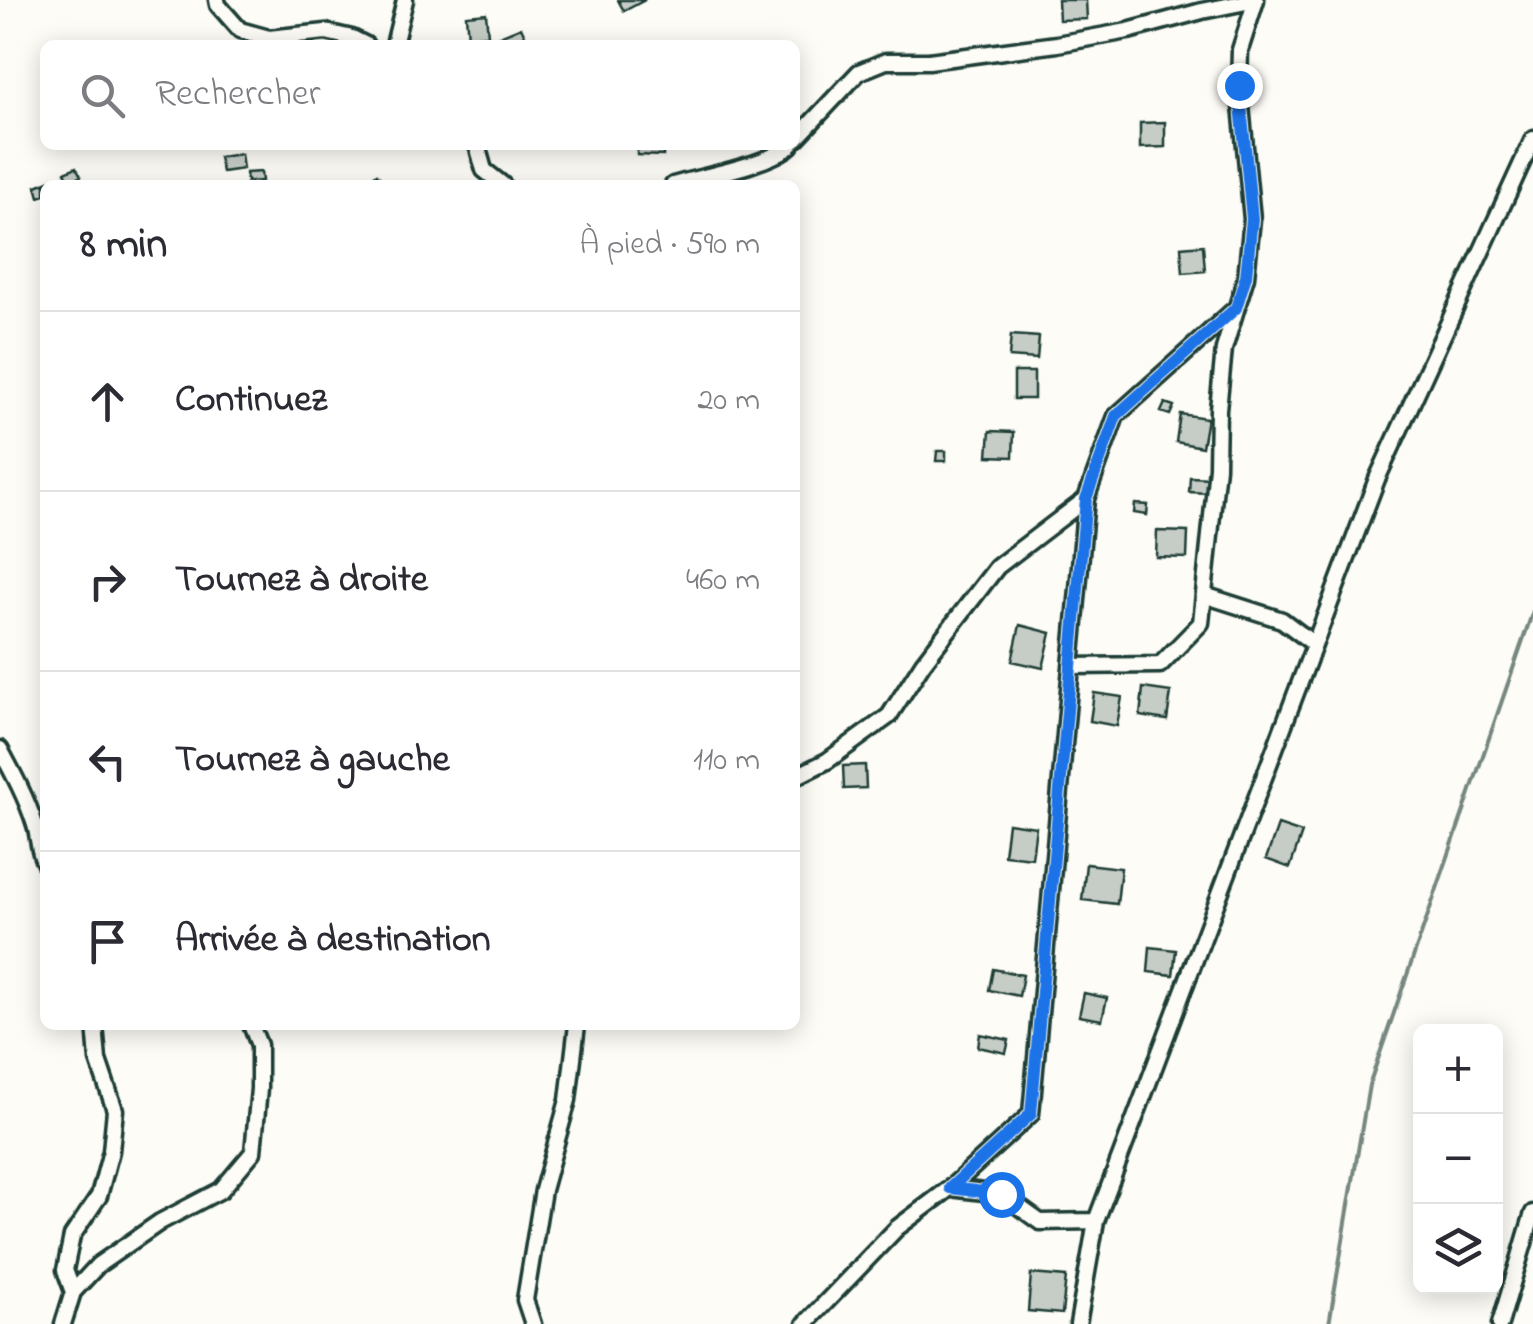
<!DOCTYPE html>
<html lang="fr">
<meta charset="utf-8">
<style>
:root{--surface:#fff;--page:#f7f7f7;--text:#2b2b33;--muted:#7c7c81;--line:#e1e1e2}
body{margin:0;font-family:"Indie Flower",sans-serif;background:var(--page);color:var(--text)}
.controls{position:absolute;right:30px;bottom:30px;display:grid;overflow:hidden;border-radius:15px;box-shadow:0 5px 25px #0003}
.controls button{width:90px;height:90px;display:grid;place-items:center;padding:0;border:0;border-bottom:2px solid var(--line);background:var(--surface);color:var(--text);font:50px sans-serif}
.stop{position:absolute;width:30px;height:30px;margin:-22px;border:8px solid #1a73e8;border-radius:50%;background:#fff}
.stop.end{background:#1a73e8;border-color:#fff;box-shadow:0 2px 10px #0008}
.list{margin:0;padding:0;list-style:none}
h2{display:flex;justify-content:space-between;align-items:center;height:130px;margin:0;padding:0 40px;font-size:42px}
h2 small{font-size:32px;font-weight:400;color:var(--muted)}
.list li{display:grid;grid-template-columns:65px 1fr auto;gap:30px;align-items:center;box-sizing:border-box;height:180px;padding:0 40px;border-top:2px solid var(--line)}
.list b{display:block;font-size:38px;white-space:nowrap}
.list em{font-size:32px;font-style:normal;color:var(--muted)}
.icon{flex:none;width:55px;height:55px;fill:none;stroke:currentColor;stroke-width:2;stroke-linecap:round;stroke-linejoin:round}
.map{position:relative;flex:none;width:1533px;height:1324px;overflow:hidden}
.search{position:absolute;background:var(--surface);box-shadow:0 5px 25px #0003;left:40px;top:40px;width:760px;height:110px;display:flex;align-items:center;gap:25px;box-sizing:border-box;padding:0 35px;border-radius:15px;color:var(--muted);font-size:38px}
.panel{position:absolute;background:var(--surface);box-shadow:0 5px 25px #0003;left:40px;top:180px;width:760px;height:850px;border-radius:15px}
.map>svg:first-child{display:block}
.lines{fill:none;stroke-linecap:round;stroke-linejoin:round}
.stream{stroke:#75877f;stroke-width:4}
.building{fill:#c6cdc7;stroke:#1f3d34;stroke-width:2.5}
.minor-casing{stroke:#1f3d34;stroke-width:21}
.minor{stroke:#fdfcf7;stroke-width:14}
.route{stroke:#1a73e8;stroke-width:12}
</style>
<div class="map">
<svg width="1533" height="1324" viewBox="0 0 1533 1324">
<rect width="100%" height="100%" fill="#fdfcf7"/>
<filter id="ink" filterUnits="userSpaceOnUse"><feTurbulence type="fractalNoise" baseFrequency=".01" numOctaves="2"/><feDisplacementMap in="SourceGraphic" scale="20" xChannelSelector="R" yChannelSelector="G"/><feConvolveMatrix kernelMatrix="1 2 1 2 8 2 1 2 1" color-interpolation-filters="sRGB"/></filter>
<g filter="url(#ink)">
<g class="lines">
<path class="stream" d="M1329,1324l40,-239 164,-474"/>
</g>
<path class="building" d="M618,0h27l-21,11z
M1058,0h28l1,19 -28,1z
M486,13l2,22 -20,2 -2,-22z
M521,27l7,15 -7,3h-31l-2,-4z
M1165,122v25l-25,1v-25z
M637,145h26v11l-26,-1z
M241,154l2,15 -21,3 -3,-15z
M76,167l5,9 -11,6 -5,-10z
M261,172l1,9 -15,1 -1,-9z
M377,174l8,11h-25z
M51,180l2,5h-8v10l-6,2 -3,-11z
M1203,245l2,26 -22,2 -2,-26z
M1011,335l28,2 -2,22 -28,-2z
M1014,372h20v27h-20z
M1165,403l9,3 -4,9 -9,-3z
M1180,414l27,4 -5,29 -26,-5z
M990,431l24,1 -1,25 -25,-1z
M937,451h9v10h-10z
M1190,477l20,1 -1,15 -20,-1z
M1135,504l13,1 -1,10 -13,-2z
M1157,531l31,1 -1,26 -31,-1z
M1020,625l31,8 -8,35 -31,-7z
M1143,688l28,4 -4,28 -27,-4z
M1094,693l28,4 -5,29 -27,-5z
M865,765l1,23 -22,1 -1,-23z
M1008,823l28,4 -4,31 -28,-3z
M1278,825l24,8 -12,35 -24,-9z
M1086,864l35,4 -4,36 -35,-4z
M1150,947l26,3 -3,25 -25,-3z
M993,969l30,6 -4,21 -30,-6z
M1084,993l23,5 -5,22 -23,-4z
M980,1034l29,6 -3,13 -28,-6z
M1031,1274l35,3 -4,37 -34,-3z"/>
<g class="lines">
<defs>
<path id="minor" d="M217,0l1,5 22,25 29,8 57,-6 26,6 14,7
M394,45l11,-45
M795,140l64,-68 27,-11h43l128,-17 71,-13 74,-20 54,-11
M477,145l7,25 19,15
M673,185c30,-9 96,-20 118,-40
M1204,595l78,25 32,24
M1071,666l89,-1 41,-42 16,-156 1,-58 6,-60 22,-72 6,-58 -13,-134 1,-35 16,-50
M0,749c13,24 27,50 35,76 4,13 3,27 10,39
M795,777l32,-16 62,-45 34,-53 74,-96 89,-68
M950,1188l81,-74 55,-615 30,-83 120,-108
M73,1292l-8,-22 7,-34 27,-40 12,-45 4,-41 -17,-50 -3,-35
M63,1324l10,-32 25,-27 62,-43 61,-32 32,-38 6,-63v-44l-8,-20
M533,1324l-8,-24 18,-110 25,-90 9,-75
M805,1324l92,-96 53,-40 51,6 39,28 56,-1
M1078,1324l18,-103 281,-742 156,-340
M1500,1324l33,-111"/>
</defs>
<use href="#minor" class="minor-casing"/>
<use href="#minor" class="minor"/>
</g>
</g>
<g class="lines" filter="url(#ink)">
<path class="route" d="M1001,1194l-51,-6 81,-74 55,-615 30,-83 120,-108 10,-32 6,-57 -13,-134"/>
</g>
</svg>
<div class="controls">
<button>+</button>
<button>−</button>
<button><svg class="icon" aria-label="layers" viewBox="0 0 24 24"><path d="M12 4l9 5-9 5-9-5zM3 14l9 5 9-5"/></svg></button>
</div>
<div class="stop" style="left:1001px;top:1194px"></div>
<div class="stop end" style="left:1239px;top:85px"></div>
<div class="search"><svg class="icon" aria-label="search" viewBox="0 0 24 24"><circle cx="10" cy="10" r="6"/><path d="M15 15l6 6"/></svg>Rechercher</div>
<section class="panel">
<h2>8 min<small>À pied · 590 m</small></h2>
<ul class="list">
<li><svg class="icon" aria-label="ahead" viewBox="0 0 24 24"><path d="M12 20V5M6 11l6-6 6 6"/></svg><div><b>Continuez</b></div><em>20 m</em></li>
<li><svg class="icon" aria-label="right" viewBox="0 0 24 24"><path d="M7 20v-9h11M14 6l5 5-5 5"/></svg><div><b>Tournez à droite</b></div><em>460 m</em></li>
<li><svg class="icon" aria-label="left" viewBox="0 0 24 24"><path d="M17 20v-9H6M10 6l-5 5 5 5"/></svg><div><b>Tournez à gauche</b></div><em>110 m</em></li>
<li><svg class="icon" aria-label="arrive" viewBox="0 0 24 24"><path d="M6 21V4h12l-3 4 3 4H6"/></svg><div><b>Arrivée à destination</b></div></li>
</ul>
</section>
</div>
